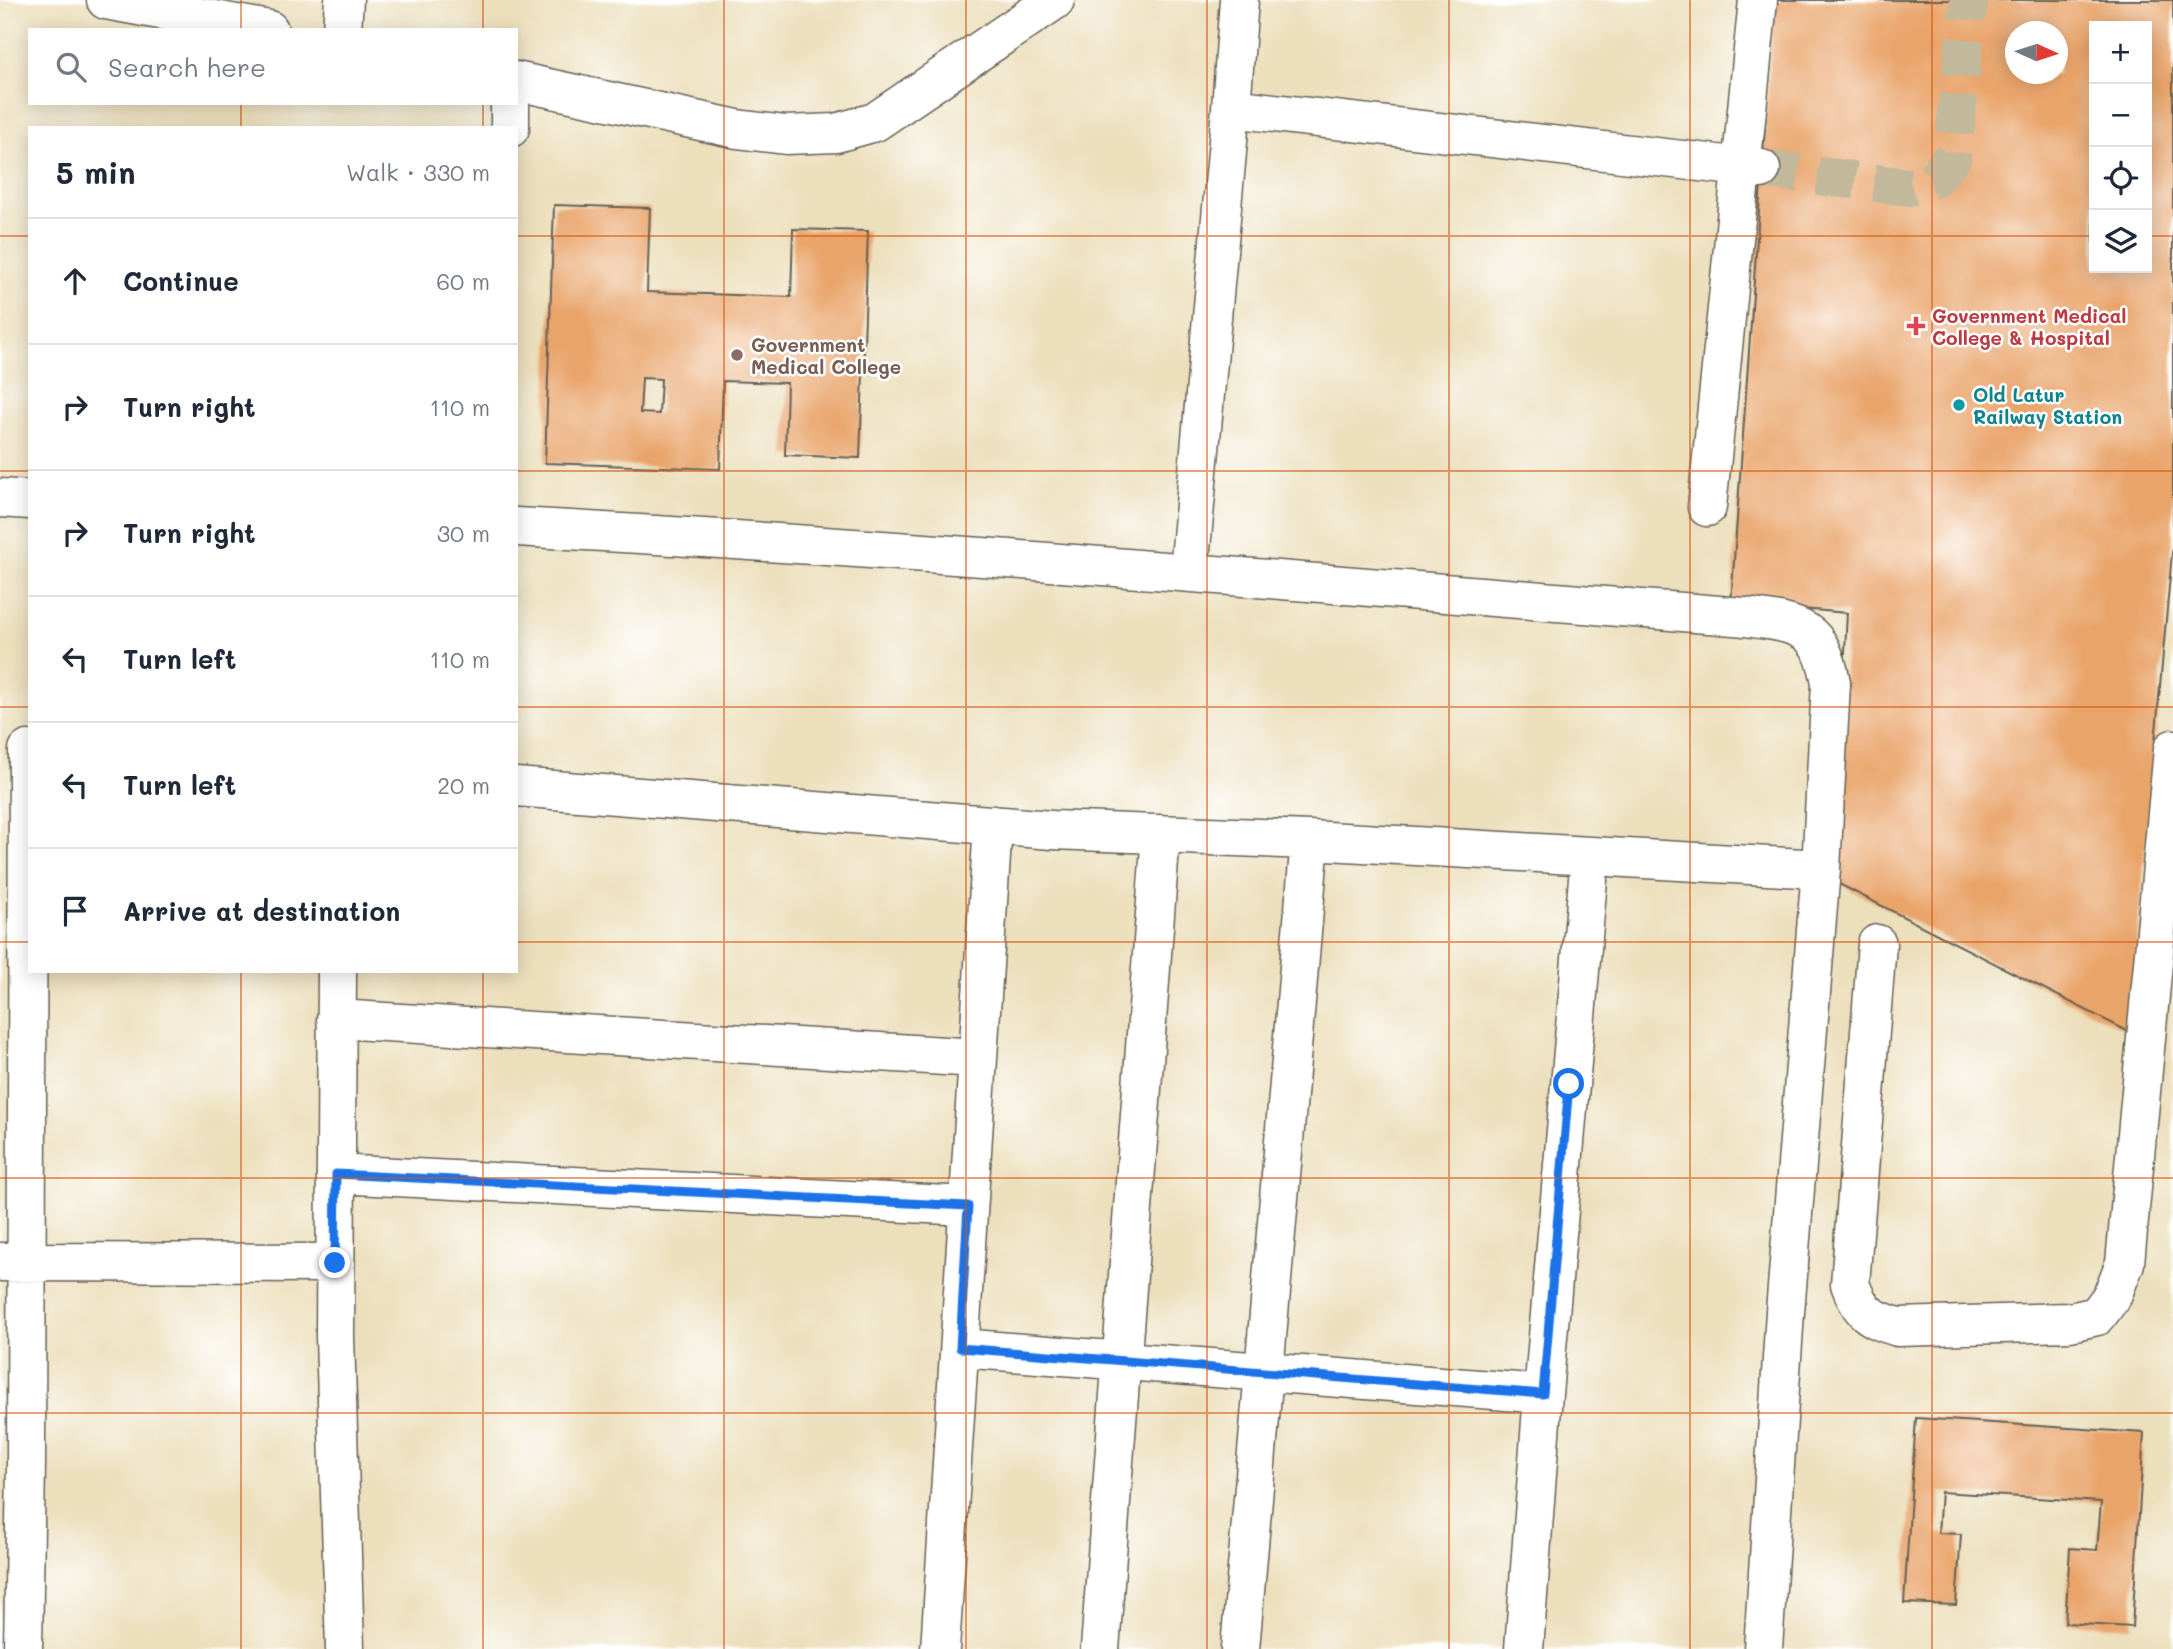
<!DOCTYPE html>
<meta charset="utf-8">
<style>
:root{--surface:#fff;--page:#f6f6f7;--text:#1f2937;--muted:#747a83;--line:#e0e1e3}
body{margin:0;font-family:Mali,sans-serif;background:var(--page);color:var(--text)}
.controls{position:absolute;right:21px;top:21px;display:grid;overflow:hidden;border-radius:0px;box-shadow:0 4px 18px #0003}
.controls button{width:63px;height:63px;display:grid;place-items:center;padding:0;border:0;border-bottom:2px solid var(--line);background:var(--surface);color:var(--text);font:35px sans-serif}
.compass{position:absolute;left:2005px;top:21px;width:63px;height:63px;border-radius:50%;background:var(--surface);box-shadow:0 4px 18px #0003;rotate:93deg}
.stop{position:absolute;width:21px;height:21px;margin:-16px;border:5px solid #1a73e8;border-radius:50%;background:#fff}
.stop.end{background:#1a73e8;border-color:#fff;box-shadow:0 2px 7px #0008}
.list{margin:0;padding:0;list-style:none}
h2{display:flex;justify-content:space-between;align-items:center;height:91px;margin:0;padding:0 28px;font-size:30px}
h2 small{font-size:23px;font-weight:400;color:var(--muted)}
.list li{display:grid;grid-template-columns:46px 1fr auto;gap:21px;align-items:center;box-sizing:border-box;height:126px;padding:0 28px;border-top:2px solid var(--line)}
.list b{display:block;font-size:26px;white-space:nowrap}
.list em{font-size:23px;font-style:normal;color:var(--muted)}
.icon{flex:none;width:38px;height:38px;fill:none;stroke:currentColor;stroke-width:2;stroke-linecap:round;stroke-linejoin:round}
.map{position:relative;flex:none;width:2173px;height:1649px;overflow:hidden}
.search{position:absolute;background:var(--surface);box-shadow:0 4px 18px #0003;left:28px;top:28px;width:490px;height:77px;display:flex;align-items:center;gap:18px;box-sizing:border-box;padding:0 24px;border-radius:0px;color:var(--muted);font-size:26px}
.panel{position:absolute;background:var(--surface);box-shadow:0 4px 18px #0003;left:28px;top:126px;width:490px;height:847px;border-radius:0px}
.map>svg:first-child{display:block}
.building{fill:#e9a46b;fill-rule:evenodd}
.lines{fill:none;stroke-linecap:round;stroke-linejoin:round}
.minor-tunnel{stroke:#c2b89c;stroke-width:38;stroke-dasharray:38 19;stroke-linecap:butt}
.minor-casing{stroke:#656054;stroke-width:41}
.minor{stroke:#fff;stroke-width:38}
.route{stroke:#1a73e8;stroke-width:9}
.grid{fill:none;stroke:#d4530e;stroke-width:2;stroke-opacity:0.55}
.health-dot{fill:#e0444e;stroke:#fff;stroke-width:2.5}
.education-dot{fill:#8d6e63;stroke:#fff;stroke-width:2.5}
.culture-dot{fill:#0f9aa8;stroke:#fff;stroke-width:2.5}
.labels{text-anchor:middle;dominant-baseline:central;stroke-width:5;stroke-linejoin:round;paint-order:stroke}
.health-label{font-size:19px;font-weight:bold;fill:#be3a42;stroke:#fff;text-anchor:start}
.education-label{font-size:19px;font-weight:bold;fill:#785e54;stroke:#fff;text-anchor:start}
.culture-label{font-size:19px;font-weight:bold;fill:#0d838f;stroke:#fff;text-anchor:start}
</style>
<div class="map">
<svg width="2173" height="1649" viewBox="0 0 2173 1649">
<rect width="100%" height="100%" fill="#fff"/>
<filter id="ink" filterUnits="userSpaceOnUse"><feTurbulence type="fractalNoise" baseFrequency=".0143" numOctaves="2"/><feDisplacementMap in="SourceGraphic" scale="14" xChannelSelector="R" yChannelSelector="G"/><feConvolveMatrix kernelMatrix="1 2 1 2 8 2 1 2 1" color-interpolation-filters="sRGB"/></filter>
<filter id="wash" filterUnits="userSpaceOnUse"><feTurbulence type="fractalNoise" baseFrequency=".00686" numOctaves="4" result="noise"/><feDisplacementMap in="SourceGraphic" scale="28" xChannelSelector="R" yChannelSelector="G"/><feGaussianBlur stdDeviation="1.57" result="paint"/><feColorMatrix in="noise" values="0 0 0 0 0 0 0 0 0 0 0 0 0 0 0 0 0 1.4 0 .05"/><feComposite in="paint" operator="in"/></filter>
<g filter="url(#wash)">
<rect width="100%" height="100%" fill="#ecdfbc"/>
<g id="blocks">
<path class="building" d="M1774,0h399v542l-44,490 -296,-151 14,-268 -116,-10zM2094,26h53v242h-53zM2016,32h42v42h-42z
M554,205l96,3 -3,84 144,5 2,-68 75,2 -8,227 -75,-3 2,-72 -64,-2 -3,88 -175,-6zM642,378l19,1 -2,35 -19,-1z
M1916,1418l228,15 -12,194 -67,-4 5,-75 27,2 4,-48 -160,-10 -3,41 23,1 -5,71 -52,-2z"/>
</g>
</g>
<g filter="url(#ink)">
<use href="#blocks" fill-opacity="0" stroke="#656054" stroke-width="2"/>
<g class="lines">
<path class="minor-tunnel" d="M1761,169l148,18 25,-8 18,-21 17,-158"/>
<defs>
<path id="minor" d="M106,0l163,30
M342,30l2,-30
M516,81l221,48 49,6 50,-2 39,-11 180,-122
M1231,108l8,-108
M510,128v-25
M0,498l30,2
M1707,507l51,-507
M516,527c411,22 820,58 1229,90 53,7 76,8 86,66l-10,186 -36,443 -22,337
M1189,571l42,-463 530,61
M516,787l536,43 258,10 511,29
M1877,944l-27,340c11,29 18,34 48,43l172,-5 27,-6 15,-20 13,-33 48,-514
M337,971l-2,366 10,312
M336,1019l642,39
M336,1174l632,32
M1,1262l334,1
M960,1348l583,46
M23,1649l3,-185 2,-714
M940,1649l53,-824
M1100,1649l61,-815
M1240,1649l70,-809
M1524,1649l19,-255 47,-538"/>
</defs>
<use href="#minor" class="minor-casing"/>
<use href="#minor" class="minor"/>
</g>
</g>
<g class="lines" filter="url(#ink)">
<path class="route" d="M335,1263l1,-89 632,32 -8,142 583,46 26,-310"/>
</g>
<path class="grid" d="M241,0v30M483,0v30M724,0v1649M966,0v1649M1207,0v1649M1449,0v1649M1690,0v1649M1932,0v1649M241,103v25M483,103v25M0,236h30M516,236h1578M2147,236h26M0,471h30M516,471h1657M0,707h30M516,707h1657M0,942h30M516,942h1657M241,971v678M483,971v678M0,1178h2173M0,1413h2173"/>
<path class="health-dot" d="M1912.5 315.5h7v7h7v7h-7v7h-7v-7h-7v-7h7z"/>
<circle class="education-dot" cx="737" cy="355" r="7"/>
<circle class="culture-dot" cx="1959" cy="405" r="7"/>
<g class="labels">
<g class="health-label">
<text x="1932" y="315">Government Medical<tspan x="1932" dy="22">College &amp; Hospital</tspan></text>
</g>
<g class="education-label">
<text x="751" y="344">Government<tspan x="751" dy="22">Medical College</tspan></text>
</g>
<g class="culture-label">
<text x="1973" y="394">Old Latur<tspan x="1973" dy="22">Railway Station</tspan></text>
</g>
</g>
</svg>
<div class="controls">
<button>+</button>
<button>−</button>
<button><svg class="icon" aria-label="locate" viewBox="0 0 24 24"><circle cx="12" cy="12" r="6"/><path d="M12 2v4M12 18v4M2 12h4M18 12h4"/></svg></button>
<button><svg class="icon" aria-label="layers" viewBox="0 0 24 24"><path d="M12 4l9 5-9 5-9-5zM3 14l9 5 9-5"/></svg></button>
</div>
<svg class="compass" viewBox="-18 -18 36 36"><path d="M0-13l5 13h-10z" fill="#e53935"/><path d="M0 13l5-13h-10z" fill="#747a83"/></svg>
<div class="stop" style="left:1569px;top:1084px"></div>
<div class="stop end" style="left:335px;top:1263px"></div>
<div class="search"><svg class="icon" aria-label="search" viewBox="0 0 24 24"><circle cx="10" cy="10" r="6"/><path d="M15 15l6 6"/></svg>Search here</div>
<section class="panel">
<h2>5 min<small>Walk · 330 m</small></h2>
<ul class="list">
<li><svg class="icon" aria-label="ahead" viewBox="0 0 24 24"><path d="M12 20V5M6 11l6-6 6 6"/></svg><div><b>Continue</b></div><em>60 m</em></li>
<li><svg class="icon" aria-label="right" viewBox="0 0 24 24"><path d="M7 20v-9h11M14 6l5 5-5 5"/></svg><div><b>Turn right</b></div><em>110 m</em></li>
<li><svg class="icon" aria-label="right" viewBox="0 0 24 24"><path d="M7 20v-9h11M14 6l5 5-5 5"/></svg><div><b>Turn right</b></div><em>30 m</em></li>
<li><svg class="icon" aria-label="left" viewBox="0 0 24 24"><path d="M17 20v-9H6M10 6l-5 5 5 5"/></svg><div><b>Turn left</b></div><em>110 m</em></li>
<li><svg class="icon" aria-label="left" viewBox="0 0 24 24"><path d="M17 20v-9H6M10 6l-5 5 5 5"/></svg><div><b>Turn left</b></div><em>20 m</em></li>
<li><svg class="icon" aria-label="arrive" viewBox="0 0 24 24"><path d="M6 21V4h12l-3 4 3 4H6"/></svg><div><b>Arrive at destination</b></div></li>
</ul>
</section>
</div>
